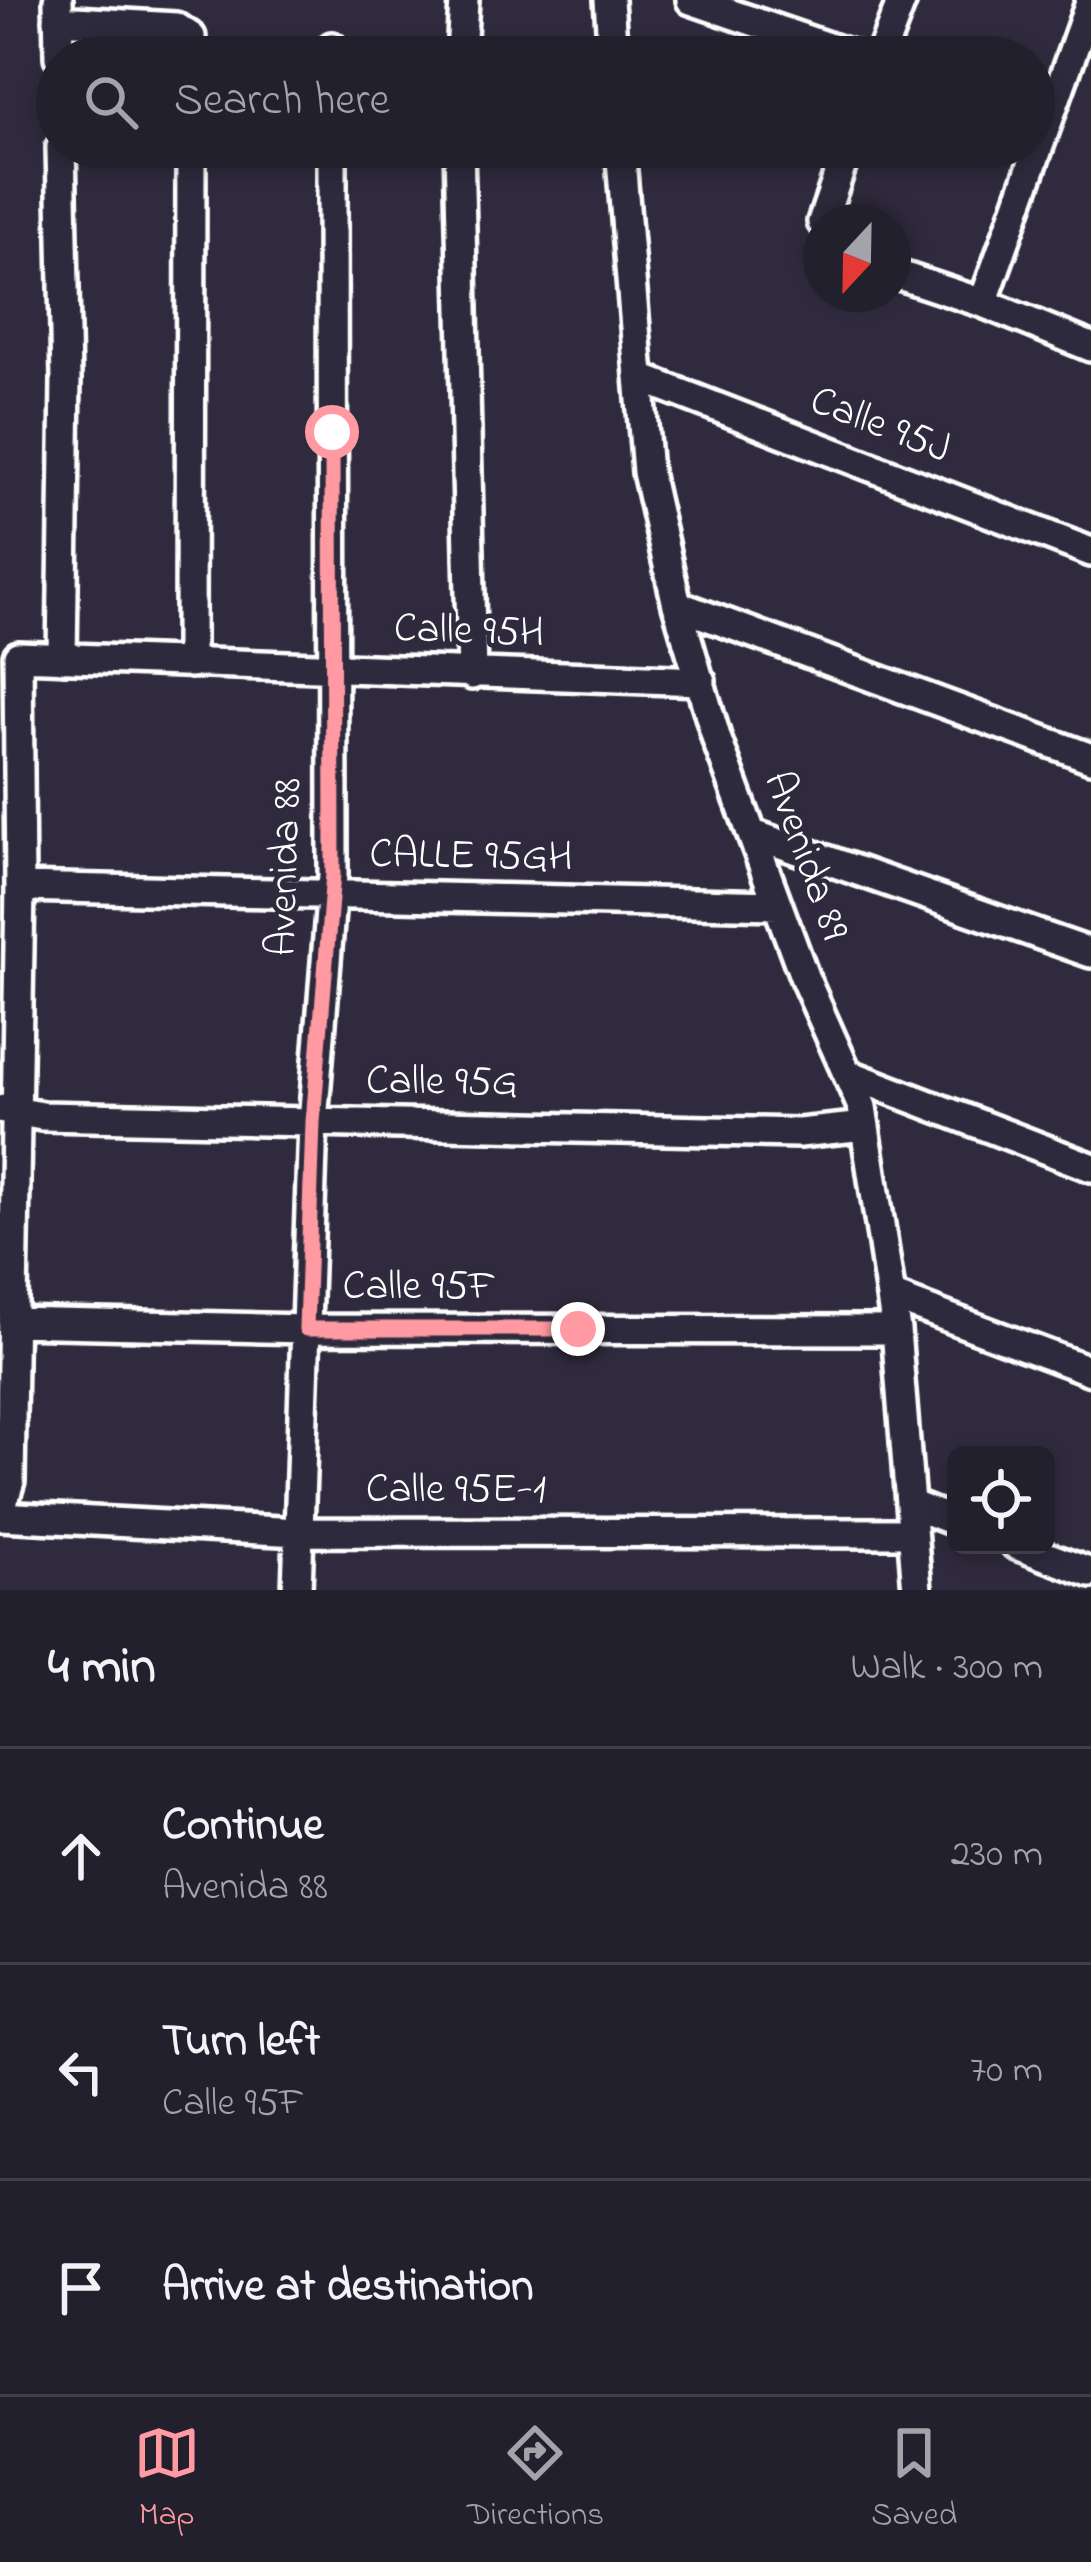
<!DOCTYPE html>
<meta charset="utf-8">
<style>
:root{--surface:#23202e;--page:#2b2836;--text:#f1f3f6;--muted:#a3a3aa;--line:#403e4a;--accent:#ff9aa2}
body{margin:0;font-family:"Indie Flower",sans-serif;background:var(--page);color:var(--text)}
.controls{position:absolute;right:36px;bottom:36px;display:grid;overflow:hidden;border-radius:18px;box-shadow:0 6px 18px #0003}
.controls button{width:108px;height:108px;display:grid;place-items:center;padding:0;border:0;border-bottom:3px solid var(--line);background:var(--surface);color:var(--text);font:60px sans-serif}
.compass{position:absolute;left:803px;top:204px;width:108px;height:108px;border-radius:50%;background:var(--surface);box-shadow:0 6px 18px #0003;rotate:202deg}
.stop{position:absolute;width:36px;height:36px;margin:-27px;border:9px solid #ff9aa2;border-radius:50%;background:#fff}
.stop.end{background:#ff9aa2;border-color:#fff;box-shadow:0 3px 12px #0008}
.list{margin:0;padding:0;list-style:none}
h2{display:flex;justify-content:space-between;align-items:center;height:156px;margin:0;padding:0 48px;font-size:51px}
h2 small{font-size:39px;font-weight:400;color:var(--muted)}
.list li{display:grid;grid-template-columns:78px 1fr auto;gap:36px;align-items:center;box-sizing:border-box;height:216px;padding:0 48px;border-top:3px solid var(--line)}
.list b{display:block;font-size:45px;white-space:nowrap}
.list p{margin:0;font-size:39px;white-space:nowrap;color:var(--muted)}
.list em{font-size:39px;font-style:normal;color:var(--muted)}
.icon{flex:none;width:66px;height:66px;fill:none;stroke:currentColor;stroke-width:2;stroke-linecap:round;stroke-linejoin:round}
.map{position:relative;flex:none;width:1091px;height:1590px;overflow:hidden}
.search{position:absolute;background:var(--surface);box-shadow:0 6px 18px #0003;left:36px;right:36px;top:36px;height:132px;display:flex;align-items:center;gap:30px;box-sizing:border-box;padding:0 42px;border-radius:66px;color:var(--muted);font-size:45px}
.sheet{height:804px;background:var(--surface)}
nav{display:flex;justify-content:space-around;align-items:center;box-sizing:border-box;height:168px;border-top:3px solid var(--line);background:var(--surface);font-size:33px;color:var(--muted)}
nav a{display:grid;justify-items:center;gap:6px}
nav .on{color:var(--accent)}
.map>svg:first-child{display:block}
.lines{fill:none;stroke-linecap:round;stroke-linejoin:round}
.minor-casing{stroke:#fff;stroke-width:36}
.minor{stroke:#2f2a3d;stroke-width:27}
.route{stroke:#ff9aa2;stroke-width:15}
.labels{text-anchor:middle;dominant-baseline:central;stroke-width:9;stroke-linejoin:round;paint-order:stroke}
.street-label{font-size:42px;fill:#fff;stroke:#2f2a3d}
</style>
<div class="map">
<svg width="1091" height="1590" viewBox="0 0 1091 1590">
<rect width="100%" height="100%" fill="#2f2a3d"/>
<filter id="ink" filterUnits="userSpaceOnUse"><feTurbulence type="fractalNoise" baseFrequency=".00833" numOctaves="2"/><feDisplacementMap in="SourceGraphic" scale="24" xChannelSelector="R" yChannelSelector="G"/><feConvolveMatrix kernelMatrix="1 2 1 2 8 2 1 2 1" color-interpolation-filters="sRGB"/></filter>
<g filter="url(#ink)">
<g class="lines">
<defs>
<path id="minor" d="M58,0l1,57
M609,0l4,57
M691,0l166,57
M58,20l118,7 15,10v20
M332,57v-10
M461,57l3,-57
M880,57l22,-57
M61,147l5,232 -4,279
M459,147l13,528
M620,147l27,325 30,133 40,135 88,239 57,128 34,223 21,260
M822,222l26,-75
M893,273l90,30 108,44
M983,303l108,-303
M639,377l452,175
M677,605l414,153
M190,663l1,-516
M753,834l338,119
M20,887l758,18
M849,1074l242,93
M4,1109l38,7 757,17 66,-7
M891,1296l200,75
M13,1322l293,7 590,1
M910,1504l46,18
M0,1513l10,-32 10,-594 -2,-231 683,25
M0,1516l299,16 613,1
M1016,1545l75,28
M297,1590l16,-468 20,-247 -1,-728"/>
</defs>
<use href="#minor" class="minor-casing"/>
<use href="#minor" class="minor"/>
</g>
</g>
<g class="lines" filter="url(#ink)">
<path class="route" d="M332,432l1,442 -20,248 -7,207h272"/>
</g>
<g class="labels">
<g class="street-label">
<text transform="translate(880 426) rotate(21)">Calle 95J</text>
<text transform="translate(469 632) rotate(2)">Calle 95H</text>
<text transform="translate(805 856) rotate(70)">Avenida 89</text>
<text transform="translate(471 857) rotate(1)">CALLE 95GH</text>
<text transform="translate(286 867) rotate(-88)">Avenida 88</text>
<text transform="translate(442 1083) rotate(1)">Calle 95G</text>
<text x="419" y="1287">Calle 95F</text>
<text x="456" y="1490">Calle 95E-1</text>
</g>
</g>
</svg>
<div class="controls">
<button><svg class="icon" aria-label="locate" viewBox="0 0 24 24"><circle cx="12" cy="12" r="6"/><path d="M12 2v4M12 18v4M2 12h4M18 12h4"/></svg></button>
</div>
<svg class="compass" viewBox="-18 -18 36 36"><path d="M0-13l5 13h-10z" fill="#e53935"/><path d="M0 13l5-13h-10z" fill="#a3a3aa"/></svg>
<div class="stop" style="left:332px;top:432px"></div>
<div class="stop end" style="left:578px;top:1329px"></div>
<div class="search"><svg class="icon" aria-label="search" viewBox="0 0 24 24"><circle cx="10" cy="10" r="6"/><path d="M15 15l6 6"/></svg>Search here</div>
</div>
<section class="sheet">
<h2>4 min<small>Walk · 300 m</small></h2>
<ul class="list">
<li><svg class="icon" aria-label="ahead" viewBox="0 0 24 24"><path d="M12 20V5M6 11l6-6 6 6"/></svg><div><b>Continue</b><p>Avenida 88</p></div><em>230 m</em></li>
<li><svg class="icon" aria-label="left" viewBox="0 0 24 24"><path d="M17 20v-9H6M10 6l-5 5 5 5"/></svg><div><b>Turn left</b><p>Calle 95F</p></div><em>70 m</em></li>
<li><svg class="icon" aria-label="arrive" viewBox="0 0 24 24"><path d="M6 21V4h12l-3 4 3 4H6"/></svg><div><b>Arrive at destination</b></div></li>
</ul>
</section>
<nav>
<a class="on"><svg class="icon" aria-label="map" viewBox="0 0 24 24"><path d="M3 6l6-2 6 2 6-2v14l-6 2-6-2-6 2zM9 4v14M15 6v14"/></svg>Map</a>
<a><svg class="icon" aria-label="directions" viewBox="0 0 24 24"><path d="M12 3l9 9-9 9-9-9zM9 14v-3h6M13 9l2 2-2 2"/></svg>Directions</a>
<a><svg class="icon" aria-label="saved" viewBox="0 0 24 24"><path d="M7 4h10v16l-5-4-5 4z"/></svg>Saved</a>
</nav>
